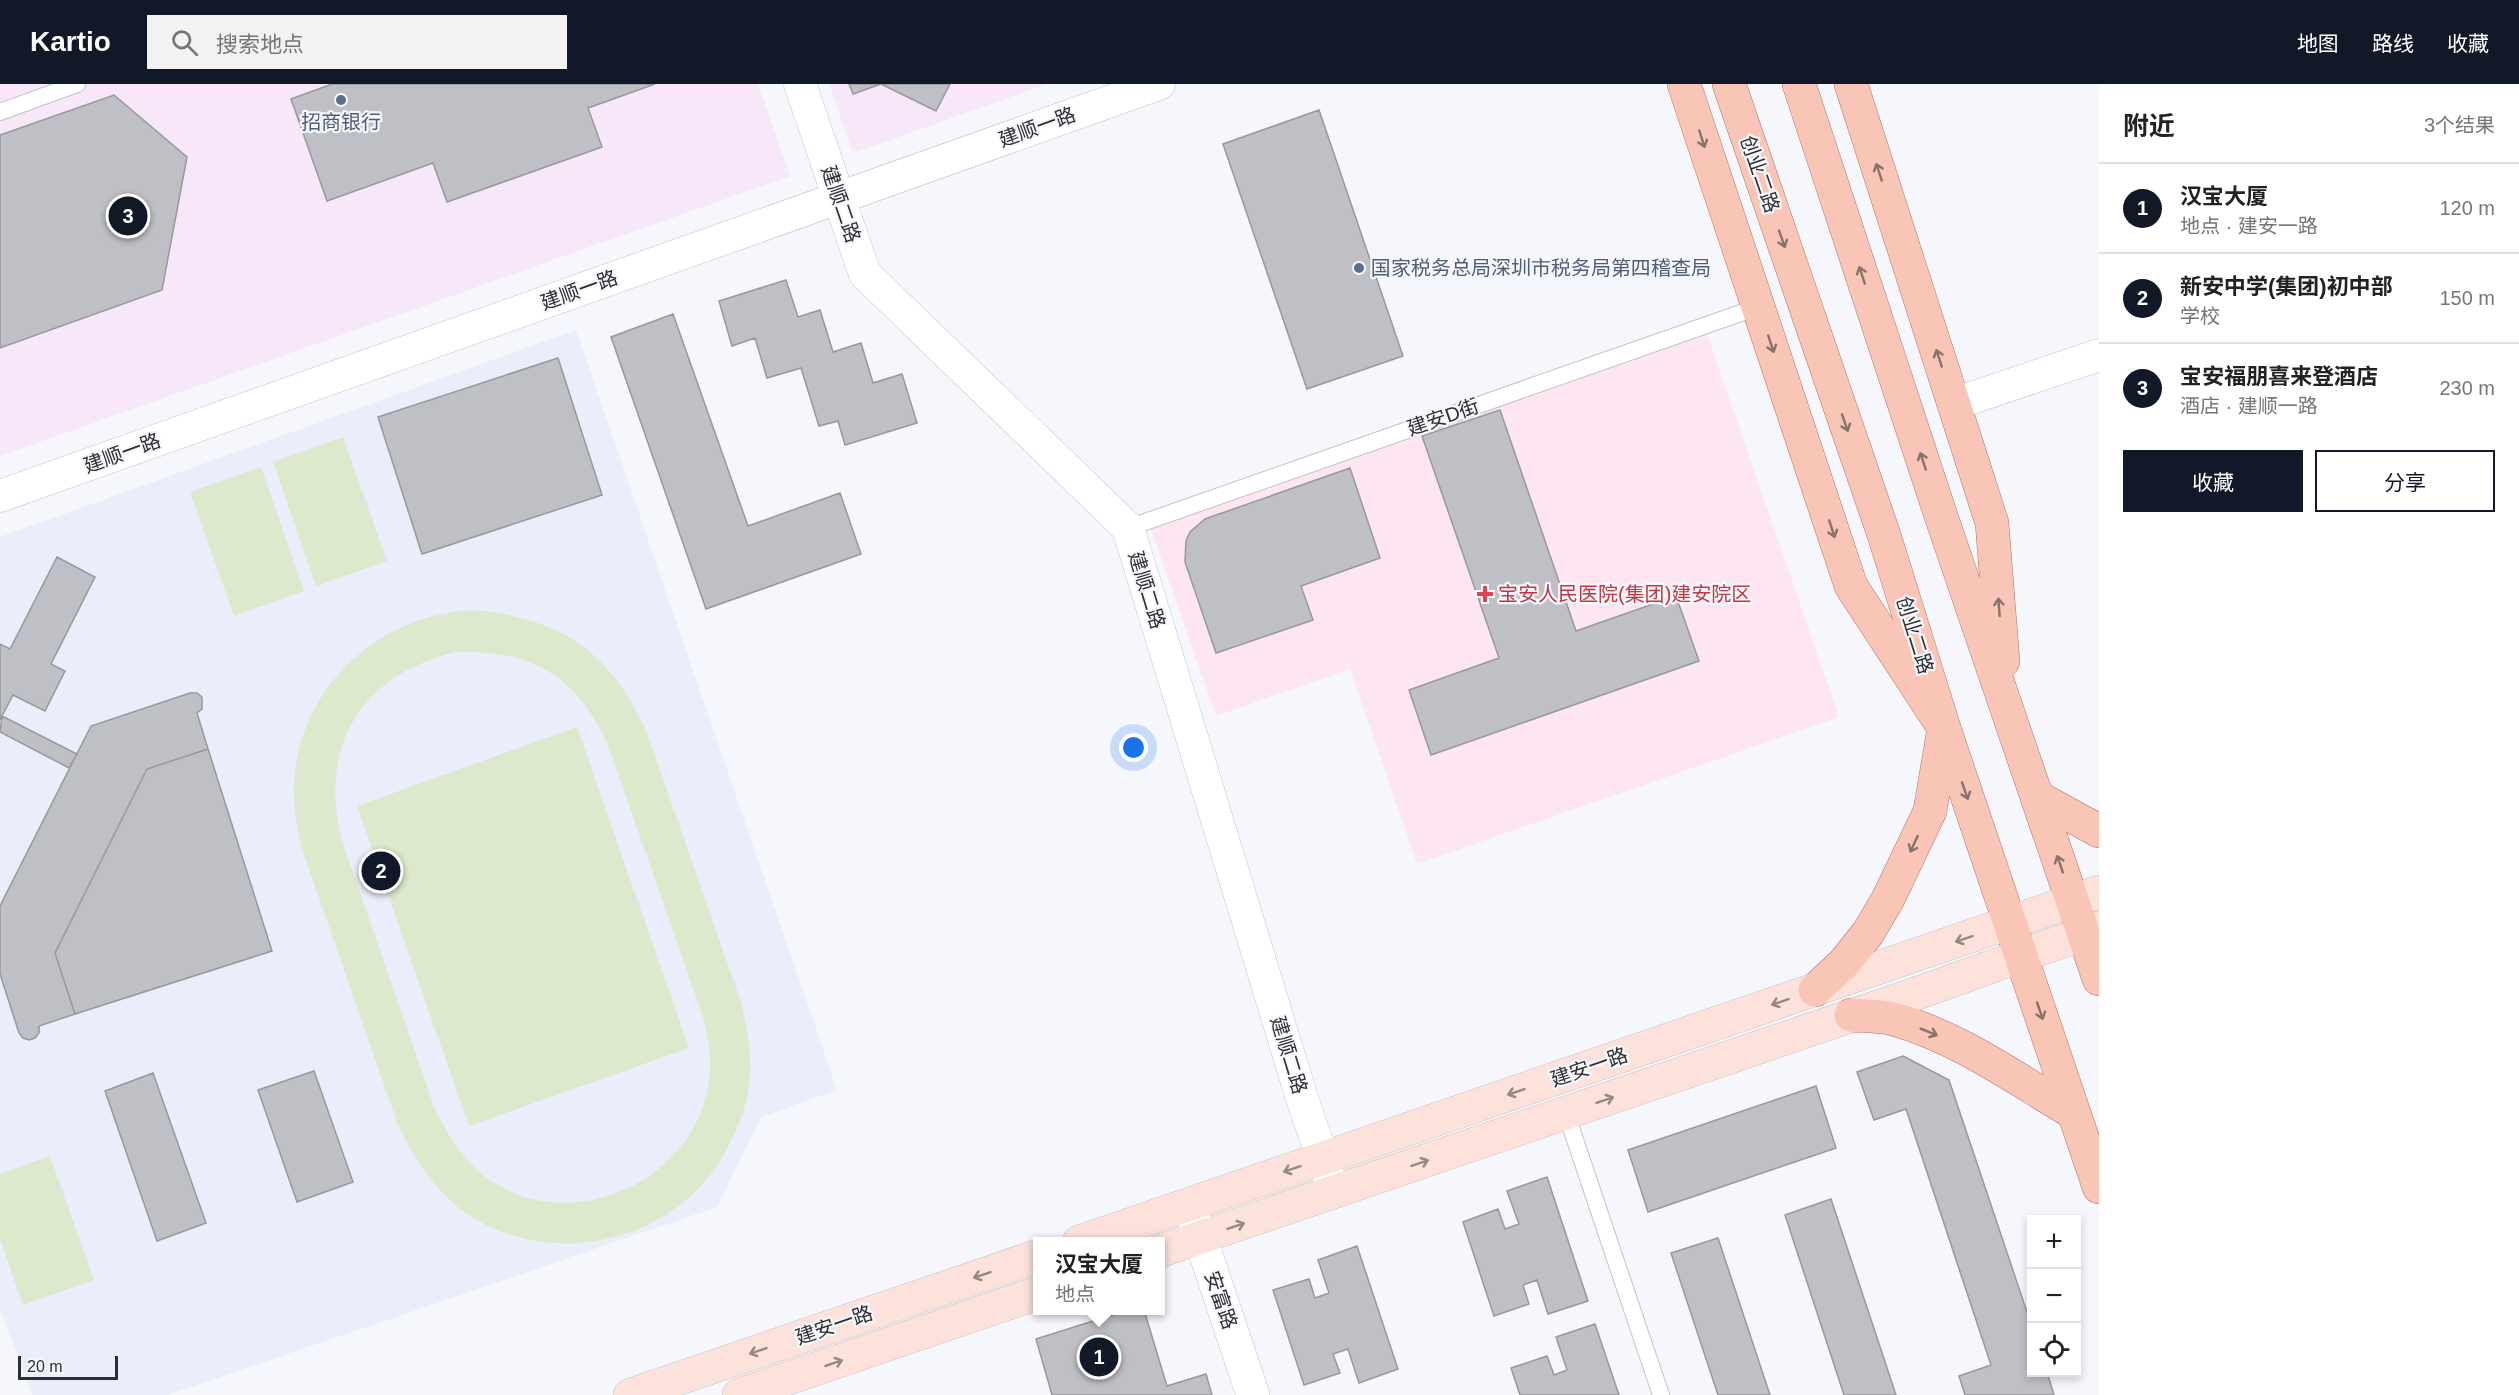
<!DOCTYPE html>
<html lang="zh">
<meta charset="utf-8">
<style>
:root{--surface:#fff;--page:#f2f2f2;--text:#222;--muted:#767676;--line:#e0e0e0;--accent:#111827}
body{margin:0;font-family:Arial,"Noto Sans SC",sans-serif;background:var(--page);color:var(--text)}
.controls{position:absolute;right:18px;bottom:18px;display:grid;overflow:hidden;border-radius:0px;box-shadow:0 3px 9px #0003}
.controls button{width:54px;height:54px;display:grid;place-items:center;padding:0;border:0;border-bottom:2px solid var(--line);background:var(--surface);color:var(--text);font:30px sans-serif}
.scale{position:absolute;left:18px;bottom:15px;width:100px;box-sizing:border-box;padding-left:6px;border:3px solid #2d2e30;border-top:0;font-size:16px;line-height:21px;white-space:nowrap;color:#2d2e30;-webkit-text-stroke:4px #f5f7fc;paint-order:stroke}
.you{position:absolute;left:1134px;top:664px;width:21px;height:21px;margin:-15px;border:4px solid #fff;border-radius:50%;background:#1a73e8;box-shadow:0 0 0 9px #1a73e833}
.badge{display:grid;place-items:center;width:39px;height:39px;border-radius:50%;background:var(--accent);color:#fff;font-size:20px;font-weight:700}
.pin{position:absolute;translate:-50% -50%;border:3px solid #fff;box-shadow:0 2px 6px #0006}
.popup{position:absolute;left:1033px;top:1153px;width:132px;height:78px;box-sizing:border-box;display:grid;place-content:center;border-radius:0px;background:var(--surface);filter:drop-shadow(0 2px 4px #0005);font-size:20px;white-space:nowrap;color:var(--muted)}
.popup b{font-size:22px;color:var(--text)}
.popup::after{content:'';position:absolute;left:50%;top:100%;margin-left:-12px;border:12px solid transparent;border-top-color:var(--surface)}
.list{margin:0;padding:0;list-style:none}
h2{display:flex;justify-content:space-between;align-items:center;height:78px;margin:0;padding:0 24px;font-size:26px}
h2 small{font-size:20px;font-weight:400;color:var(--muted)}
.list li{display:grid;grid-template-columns:39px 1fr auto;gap:18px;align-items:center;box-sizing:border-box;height:90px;padding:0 24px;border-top:2px solid var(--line)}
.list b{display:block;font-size:22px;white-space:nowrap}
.list p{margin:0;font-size:20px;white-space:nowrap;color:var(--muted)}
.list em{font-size:20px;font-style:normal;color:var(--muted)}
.actions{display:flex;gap:12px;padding:18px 24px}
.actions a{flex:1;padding:14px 0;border:2px solid var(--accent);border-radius:0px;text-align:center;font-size:21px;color:var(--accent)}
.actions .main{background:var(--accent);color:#fff}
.icon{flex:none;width:33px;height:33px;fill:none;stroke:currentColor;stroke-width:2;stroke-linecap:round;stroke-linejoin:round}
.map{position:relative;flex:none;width:2099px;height:1311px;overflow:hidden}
header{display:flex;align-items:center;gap:36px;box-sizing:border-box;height:84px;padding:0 30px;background:var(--accent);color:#fff}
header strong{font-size:28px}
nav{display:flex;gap:33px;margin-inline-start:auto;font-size:21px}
.search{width:420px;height:54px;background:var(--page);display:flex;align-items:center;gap:15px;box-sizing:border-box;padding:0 21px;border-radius:0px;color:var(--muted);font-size:22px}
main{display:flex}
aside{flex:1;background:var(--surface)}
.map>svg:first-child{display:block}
.commercial{fill:#f7e7f9}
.built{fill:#eaedfa}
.medical{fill:#fde5f1}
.green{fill:#dde9cc;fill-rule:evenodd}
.building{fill:#bec0c5;stroke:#97989d;stroke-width:1.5}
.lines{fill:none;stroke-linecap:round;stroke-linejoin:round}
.service-casing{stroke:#c2c3c8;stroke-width:18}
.minor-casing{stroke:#c2c3c8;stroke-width:33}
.tertiary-casing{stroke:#c2c3c8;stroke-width:34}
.secondary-casing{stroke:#c2c3c8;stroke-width:34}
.primary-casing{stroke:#ae7768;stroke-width:34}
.service{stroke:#fff;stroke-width:16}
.minor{stroke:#fff;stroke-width:32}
.tertiary{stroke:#fff;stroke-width:33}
.secondary{stroke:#fce2db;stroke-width:33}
.primary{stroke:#f8c5b6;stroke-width:33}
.oneway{stroke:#88726c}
.oneway2{stroke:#948886}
.service-dot{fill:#5c6f8a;stroke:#f5f7fc;stroke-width:2}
.health-dot{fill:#e0444e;stroke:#f5f7fc;stroke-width:2}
.labels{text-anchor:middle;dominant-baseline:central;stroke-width:4.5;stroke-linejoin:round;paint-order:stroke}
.service-label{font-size:20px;fill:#4e5e75;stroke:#f5f7fc}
.street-label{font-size:20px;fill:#2d2e30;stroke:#f5f7fc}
.health-label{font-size:20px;fill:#be3a42;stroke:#f5f7fc;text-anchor:start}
</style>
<header>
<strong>Kartio</strong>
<div class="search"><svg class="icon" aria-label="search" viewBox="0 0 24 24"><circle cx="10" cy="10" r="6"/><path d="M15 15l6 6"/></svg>搜索地点</div>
<nav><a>地图</a><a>路线</a><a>收藏</a></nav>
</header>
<main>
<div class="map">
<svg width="2099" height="1311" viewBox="0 0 2099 1311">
<rect width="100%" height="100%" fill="#f5f7fc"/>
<path class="commercial" d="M0,0h758l32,92 -790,280z
M829,0h219l-195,69z"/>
<path class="built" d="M576,246l261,760 -76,27 -44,90 -549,188h-136l-32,-86v-772z"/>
<path class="medical" d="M1704,241l135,392 -422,147 -67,-195 -134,47 -68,-196z"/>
<path class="green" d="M343,353l44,124 -71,25 -43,-124z
M261,383l43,124 -70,25 -44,-124z
M485,527c83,12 125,43 161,119l95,272c5,23 10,45 9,68 0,32 -13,62 -29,89 -53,88 -180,112 -262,49 -28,-23 -46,-51 -61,-83l-95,-273c-6,-23 -10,-45 -9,-68 4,-87 70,-156 154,-171 12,-3 25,-2 37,-2zM455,568c77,-2 121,23 153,93l94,269c5,18 9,36 8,54 -4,110 -140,175 -227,107 -22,-18 -36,-41 -48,-66l-93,-268c-24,-95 18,-165 113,-189z
M577,643l112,321 -220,78 -112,-320z
M50,1072l44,124 -71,25 -23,-66v-65z"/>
<path class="building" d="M332,0h323l-67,24 14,39 -155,55 -14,-39 -106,38 -36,-102z
M849,0h101l-14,27 -55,-27 -28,10z
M114,11l73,62 -25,133 -162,58v-213z
M1319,26l84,246 -96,33 -84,-245z
M786,196l12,37 22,-7 13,42 28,-9 12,40 29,-9 15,49 -72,22 -7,-24 -19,5 -18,-58 -34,10 -12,-40 -23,8 -13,-45z
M673,230l75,212 92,-33 21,61 -155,55 -95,-272z
M558,274l44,137 -180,59 -44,-137z
M1500,326l76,221 100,-35 23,65 -268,94 -22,-65 90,-32 -77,-222z
M1350,384l30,90 -79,28 12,34 -97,33 -31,-91 1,-21 4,-9 15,-13z
M57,473l38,20 -44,87 14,7 -20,40 -32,-16 -13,25v-76l10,5z
M190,609h7l5,4v12l-5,4 11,36 -61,20 -92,184 20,61 -36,12v7l-4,5 -6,2 -6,-2 -4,-5 -19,-59v-68l91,-180z
M2,632l75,38 -8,14 -69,-36z
M208,665l64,202 -197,63 -20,-61 92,-184z
M1903,972l46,24 83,247v45h15l7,23h-89l-6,-19 32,-11 -85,-256 -32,11 -17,-48z
M314,987l39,111 -56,20 -39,-112z
M153,989l53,150 -49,18 -52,-150z
M1816,1002l20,62 -188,64 -20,-62z
M1547,1093l41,124 -40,13 -11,-34 -14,5 6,19 -35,12 -31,-94 35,-13 7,20 14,-5 -12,-33z
M1831,1115l65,196h-52l-59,-180z
M1718,1154l52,157h-52l-47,-142z
M1357,1162l41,123 -39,14 -11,-34 -15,5 7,19 -36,12 -31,-95 36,-11 6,19 14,-5 -11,-33z
M1128,1226h16l23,76 39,-12 6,21h-160l-16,-56z
M1595,1240l24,71h-99l-9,-27 36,-12 7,19 13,-5 -11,-33z"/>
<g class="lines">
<defs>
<path id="service" d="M0,28l77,-28
M1128,444l630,-221
M1566,1029l95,282"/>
<path id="minor" d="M800,0l65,190 263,254 173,567 33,97
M1954,320l145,-49
M0,412l1159,-412"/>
<path id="tertiary" d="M1189,1120l64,191"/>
<path id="secondary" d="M1079,1158l1020,-350
M1160,1167l755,-257 184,-66
M630,1311l408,-139
M739,1311l299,-102"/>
<path id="primary" d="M1684,0l167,502 93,142 -14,83 -42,88 -20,34 -25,31 -28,26
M1729,0l155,451 60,193 155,459
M1799,0l142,432 158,463
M1851,0l141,439 11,138
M2037,713l62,34
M1851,931c14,1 29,1 42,4 66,18 123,60 181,94"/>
</defs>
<use href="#service" class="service-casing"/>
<use href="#minor" class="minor-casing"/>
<use href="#tertiary" class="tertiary-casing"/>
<use href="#secondary" class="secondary-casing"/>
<use href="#primary" class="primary-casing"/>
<use href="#service" class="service"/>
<use href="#minor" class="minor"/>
<use href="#tertiary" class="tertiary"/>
<use href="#secondary" class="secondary"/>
<use href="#primary" class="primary"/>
</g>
<defs><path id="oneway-shaft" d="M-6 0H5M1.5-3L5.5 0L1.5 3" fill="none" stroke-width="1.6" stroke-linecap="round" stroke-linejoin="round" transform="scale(1.5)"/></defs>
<g class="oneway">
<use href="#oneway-shaft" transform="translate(1702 55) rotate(72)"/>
<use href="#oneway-shaft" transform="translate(1879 88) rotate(-108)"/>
<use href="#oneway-shaft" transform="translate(1782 155) rotate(71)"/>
<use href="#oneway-shaft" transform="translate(1862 191) rotate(-108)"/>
<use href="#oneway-shaft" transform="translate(1771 260) rotate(72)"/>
<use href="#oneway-shaft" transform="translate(1939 274) rotate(-108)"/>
<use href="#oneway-shaft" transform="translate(1845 339) rotate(71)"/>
<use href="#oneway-shaft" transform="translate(1923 377) rotate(-108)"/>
<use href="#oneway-shaft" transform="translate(1832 445) rotate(72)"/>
<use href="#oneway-shaft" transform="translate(1999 523) rotate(-94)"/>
<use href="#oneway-shaft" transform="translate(1965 707) rotate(71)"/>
<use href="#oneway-shaft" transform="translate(1914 760) rotate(115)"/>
<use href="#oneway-shaft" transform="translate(2060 780) rotate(-109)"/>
<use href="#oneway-shaft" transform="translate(2040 927) rotate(71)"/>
<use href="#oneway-shaft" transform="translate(1929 948) rotate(22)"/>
</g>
<g class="oneway2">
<use href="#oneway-shaft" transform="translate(1964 855) rotate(161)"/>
<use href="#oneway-shaft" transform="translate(1780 918) rotate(161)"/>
<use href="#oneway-shaft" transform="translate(1516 1008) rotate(161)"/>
<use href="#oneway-shaft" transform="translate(1605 1016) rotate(-19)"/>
<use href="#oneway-shaft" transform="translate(1420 1079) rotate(-19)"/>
<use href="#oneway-shaft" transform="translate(1292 1085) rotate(161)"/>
<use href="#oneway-shaft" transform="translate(1236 1142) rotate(-19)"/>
<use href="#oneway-shaft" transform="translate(982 1191) rotate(161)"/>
<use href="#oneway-shaft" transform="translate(758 1267) rotate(161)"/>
<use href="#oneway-shaft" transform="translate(834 1279) rotate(-19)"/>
</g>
<g class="service-dot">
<circle cx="341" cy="16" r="6"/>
<circle cx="1359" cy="184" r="6"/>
</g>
<path class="health-dot" d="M1482 501h6v6h6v6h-6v6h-6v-6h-6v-6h6z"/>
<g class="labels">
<g class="service-label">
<text x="341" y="38">招商银行</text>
<text x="1371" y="184" text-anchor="start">国家税务总局深圳市税务局第四稽查局</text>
</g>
<g class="street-label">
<text transform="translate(1037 43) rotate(-20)">建顺一路</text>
<text transform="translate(1760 90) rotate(71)">创业二路</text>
<text transform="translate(841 120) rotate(71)">建顺二路</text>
<text transform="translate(579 206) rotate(-20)">建顺一路</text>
<text transform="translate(1443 333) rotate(-19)">建安D街</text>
<text transform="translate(122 369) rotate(-20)">建顺一路</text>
<text transform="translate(1147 506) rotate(73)">建顺二路</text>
<text transform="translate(1915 551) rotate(73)">创业二路</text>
<text transform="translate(1289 971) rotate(73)">建顺二路</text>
<text transform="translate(1589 983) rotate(-19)">建安一路</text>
<text transform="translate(1221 1216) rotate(71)">安富路</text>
<text transform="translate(834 1241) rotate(-19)">建安一路</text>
</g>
<g class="health-label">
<text x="1498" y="510">宝安人民医院(集团)建安院区</text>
</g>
</g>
</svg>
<div class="controls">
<button>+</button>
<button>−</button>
<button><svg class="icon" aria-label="locate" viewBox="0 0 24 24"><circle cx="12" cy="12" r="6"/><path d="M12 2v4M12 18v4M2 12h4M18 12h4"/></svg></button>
</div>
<div class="scale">20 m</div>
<div class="you"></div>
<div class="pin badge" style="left:1099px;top:1273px">1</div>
<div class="popup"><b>汉宝大厦</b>地点</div>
<div class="pin badge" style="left:381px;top:787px">2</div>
<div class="pin badge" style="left:128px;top:132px">3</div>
</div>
<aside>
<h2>附近<small>3个结果</small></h2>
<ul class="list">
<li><span class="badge">1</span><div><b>汉宝大厦</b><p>地点 · 建安一路</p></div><em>120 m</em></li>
<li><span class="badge">2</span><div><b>新安中学(集团)初中部</b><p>学校</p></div><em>150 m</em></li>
<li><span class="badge">3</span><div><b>宝安福朋喜来登酒店</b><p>酒店 · 建顺一路</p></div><em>230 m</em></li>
</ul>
<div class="actions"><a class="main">收藏</a><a>分享</a></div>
</aside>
</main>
